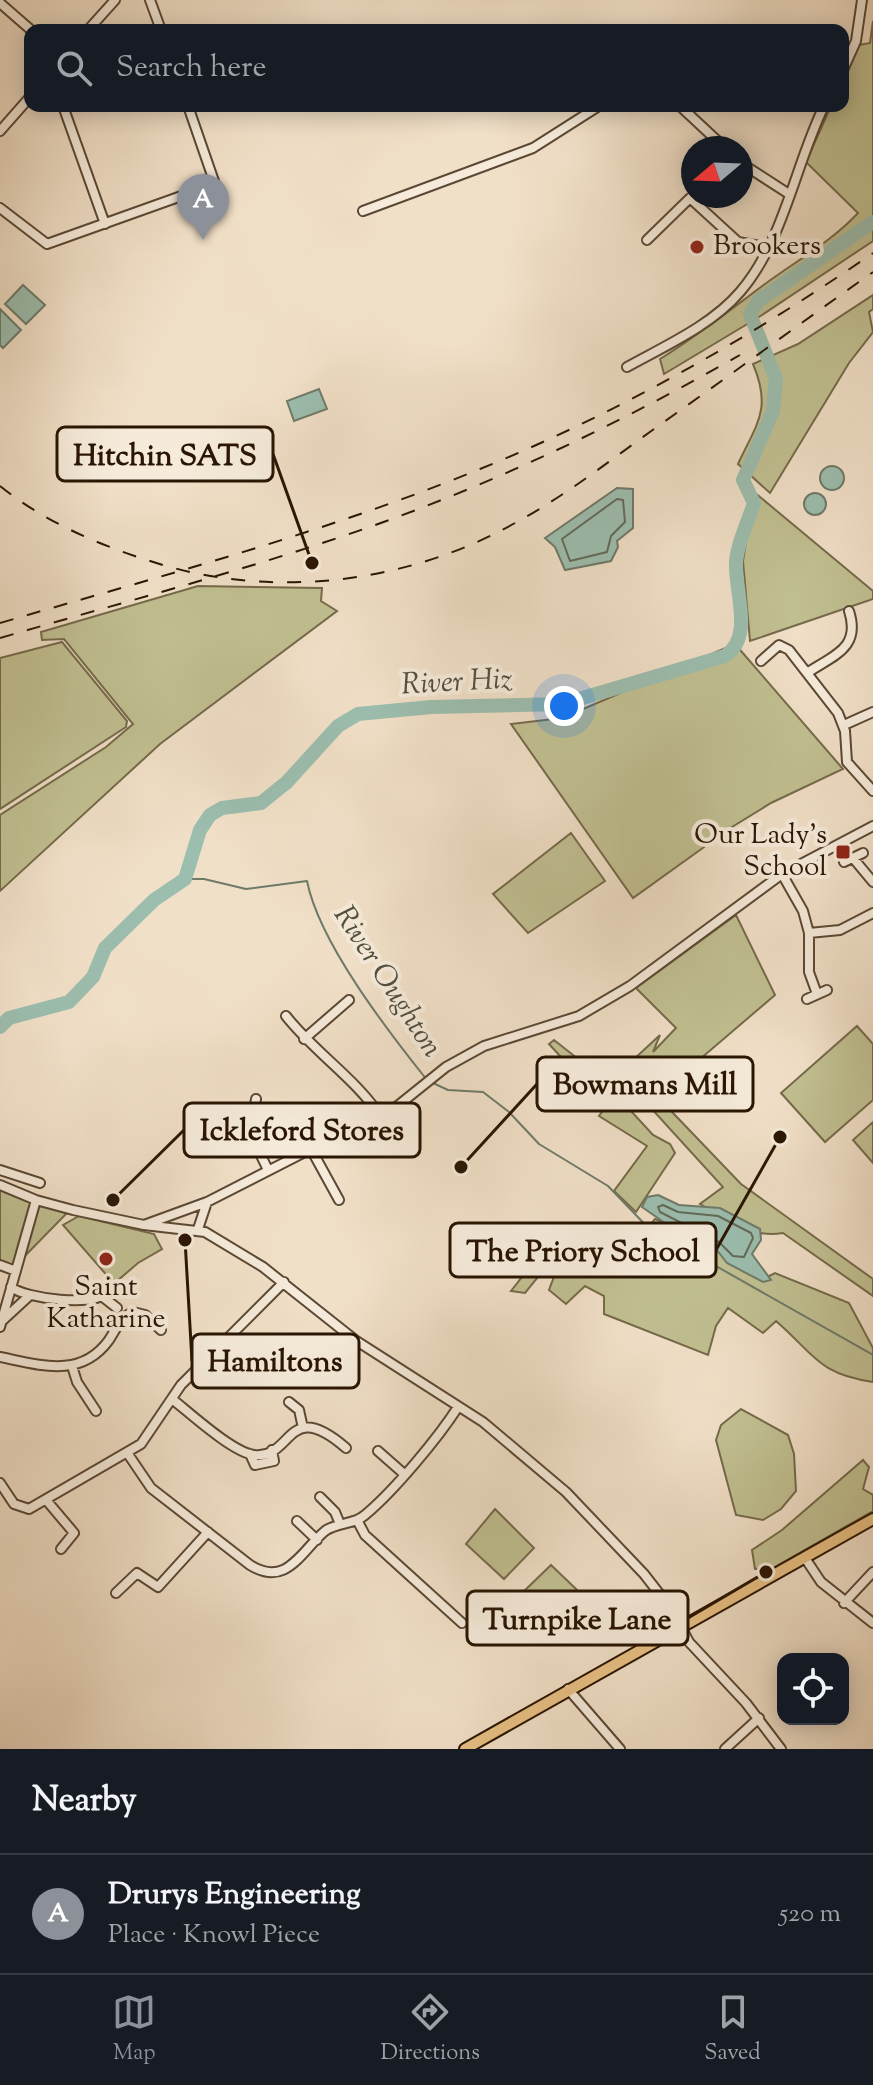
<!DOCTYPE html>
<meta charset="utf-8">
<style>
:root{--surface:#171b24;--page:#20242c;--text:#f1f3f6;--muted:#9ea1a6;--line:#363941;--accent:#8c9099}
body{margin:0;font-family:"Sorts Mill Goudy",serif;background:var(--page);color:var(--text)}
.controls{position:absolute;right:24px;bottom:24px;display:grid;overflow:hidden;border-radius:16px;box-shadow:0 4px 20px #0003}
.controls button{width:72px;height:72px;display:grid;place-items:center;padding:0;border:0;border-bottom:2px solid var(--line);background:var(--surface);color:var(--text);font:40px sans-serif}
.compass{position:absolute;left:681px;top:136px;width:72px;height:72px;border-radius:50%;background:var(--surface);box-shadow:0 4px 20px #0003;rotate:251deg}
.you{position:absolute;left:564px;top:706px;width:28px;height:28px;margin:-20px;border:6px solid #fff;border-radius:50%;background:#1a73e8;box-shadow:0 0 0 12px #1a73e833}
.badge{display:grid;place-items:center;width:52px;height:52px;border-radius:50%;background:var(--accent);color:#fff;font-size:26px;font-weight:700}
.pin{position:absolute;translate:-50% -66px;filter:drop-shadow(0 2px 4px #0008)}
.pin::after{content:'';position:absolute;top:42px;width:28px;height:24px;background:inherit;clip-path:polygon(0 0,100% 0,50% 100%)}
.list{margin:0;padding:0;list-style:none}
h2{display:flex;justify-content:space-between;align-items:center;height:104px;margin:0;padding:0 32px;font-size:34px}
h2 small{font-size:26px;font-weight:400;color:var(--muted)}
.list li{display:grid;grid-template-columns:52px 1fr auto;gap:24px;align-items:center;box-sizing:border-box;height:120px;padding:0 32px;border-top:2px solid var(--line)}
.list b{display:block;font-size:30px;white-space:nowrap}
.list p{margin:0;font-size:26px;white-space:nowrap;color:var(--muted)}
.list em{font-size:26px;font-style:normal;color:var(--muted)}
.icon{flex:none;width:44px;height:44px;fill:none;stroke:currentColor;stroke-width:2;stroke-linecap:round;stroke-linejoin:round}
.map{position:relative;flex:none;width:873px;height:1749px;overflow:hidden}
.search{position:absolute;background:var(--surface);box-shadow:0 4px 20px #0003;left:24px;right:24px;top:24px;height:88px;display:flex;align-items:center;gap:20px;box-sizing:border-box;padding:0 28px;border-radius:16px;color:var(--muted);font-size:30px}
.sheet{height:224px;background:var(--surface)}
nav{display:flex;justify-content:space-around;align-items:center;box-sizing:border-box;height:112px;border-top:2px solid var(--line);background:var(--surface);font-size:22px;color:var(--muted)}
nav a{display:grid;justify-items:center;gap:4px}
nav .on{color:var(--accent)}
.map>svg:first-child{display:block}
.green{fill:#c1c092;stroke:#756a4a;stroke-width:2}
.water{fill:#9cbeaf;stroke:#6e7a6a;stroke-width:2}
.lines{fill:none;stroke-linecap:round;stroke-linejoin:round}
.shore{stroke:#626a58;stroke-width:2}
.stream{stroke:#6e7a6a;stroke-width:2}
.river{stroke:#9cbeaf;stroke-width:14}
.minor-casing{stroke:#5b4834;stroke-width:12}
.major-casing{stroke:#291502;stroke-width:14}
.minor{stroke:#f6ebdb;stroke-width:8}
.major{stroke:#e8c084;stroke-width:10}
.rail{stroke:#291502;stroke-width:2;stroke-dasharray:14 14;stroke-linecap:butt}
.poi-dot{fill:#8f2418;stroke:#f6ebdb;stroke-width:3}
.labels{text-anchor:middle;dominant-baseline:central;stroke-width:8;stroke-linejoin:round;paint-order:stroke}
.poi-label{font-size:28px;fill:#291502;stroke:#f6ebdb;text-anchor:start}
.water-label{font-size:30px;font-style:italic;fill:#51503f;stroke:#f6ebdb}
.leader{fill:none;stroke:#291502;stroke-width:3}
.callout-dot{fill:#291502;stroke:#f6ebdb;stroke-width:3}
.callout{fill:#f6ebdb;stroke:#291502;stroke-width:3}
.callout-label{font-size:30px;text-anchor:middle;font-weight:bold;fill:#291502}
</style>
<div class="map">
<svg width="873" height="1749" viewBox="0 0 873 1749">
<rect width="100%" height="100%" fill="#f1e0c8"/>
<filter id="stains"><feTurbulence type="fractalNoise" baseFrequency=".0025" numOctaves="4"/><feColorMatrix values="0 0 0 0 .2 0 0 0 0 .09 0 0 0 0 .02 0 0 0 .5 -.17"/></filter>
<radialGradient id="worn" r=".72"><stop offset=".6" stop-color="#630" stop-opacity="0"/><stop offset="1" stop-color="#630" stop-opacity=".3"/></radialGradient>
<path class="green" d="M873,21v220l-114,76 -95,57 -4,-15c37,-23 70,-49 105,-75 31,-23 66,-42 93,-71l-52,-51 25,-56h12v-26l16,-35 11,-2z
M873,295v14l-4,3 4,20 -24,31 -79,130 -32,-29c19,-41 34,-55 15,-100l45,-20z
M754,492l119,99v8l-123,42 -7,-80z
M198,586l124,2 -1,13 16,10 -177,133 -160,147v-76l106,-68 27,-23 -69,-85 -22,1 -1,-8z
M62,642l65,79 -1,6 -126,82v-151z
M735,644l108,125 -72,34 -39,24 -99,71 -122,-174 51,-6z
M571,833l34,48 -77,52 -35,-39z
M736,915l39,80 -110,94 -21,-19 -2,3 31,40 68,71 132,95v17l-90,-63c-32,6 -57,-14 -83,-29l23,-17 -104,-114 41,-38 -7,17 23,-24 -40,-40z
M857,1026l16,18v56l-48,42 -44,-49z
M554,1040l43,34 56,61 17,9 5,9 -39,59 -22,-21 33,-45 -48,-30 7,-10 -57,-62z
M873,1122v41l-20,-23z
M0,1190l67,23 -53,54 -14,-5z
M79,1216l75,18 8,15 -24,14 -29,25 -4,-5 5,-4 -47,-54z
M655,1219l52,19 58,40 10,-5 74,30 24,45v34c-55,-8 -58,-27 -97,-61l-13,12 -35,-25 -12,18 -8,29 -104,-41v-18l-19,-10 -19,18 -17,-14 6,-16 -13,-2 -17,21 -14,-2 22,-28 18,-15 14,1 44,28z
M741,1409l47,26 6,19 2,37 -15,18 -18,11 -27,-5 -20,-75 5,-15z
M863,1460l6,7 -6,22 10,6v16l-100,57 -18,1 -3,-19 30,-20z
M495,1509l39,39 -30,31 -38,-35z
M551,1565l47,45 -29,28 -49,-43z"/>
<path class="water" d="M23,285l22,20 -19,19 -21,-20z
M0,309l21,21 -18,18 -3,-3z
M319,389l8,20 -33,12 -7,-20z
M820 478a12 12 0 1 1 24 0a12 12 0 1 1-24 0Z
M617,488l16,1v39l-16,13 1,6 -7,14 -46,9 -10,-23 -10,-9z
M804 504a11 11 0 1 1 22 0a11 11 0 1 1-22 0Z
M658,1195l21,10 41,3 40,21 1,11 -9,14 19,26 -8,2 -36,-19 -11,-14 -44,-21 -30,-21 5,-10z"/>
<g class="lines">
<path class="shore" d="M617,499l6,1 2,22 -14,14 -4,16 -37,9 -8,-22z
M663,1205l15,7 40,4 33,17 2,5 -9,19 -11,-1 -14,-14 -59,-30 -2,-5z"/>
<path class="stream" d="M185,879h19l42,10 61,-8c12,61 80,149 120,199
M433,1083l15,7 35,2 26,20 30,32 69,42 50,52 35,15 180,102"/>
<path class="river" d="M0,1027l9,-9 60,-16 24,-25 12,-29 49,-48 31,-21 15,-49 10,-15 12,-7 39,-5 26,-21 51,-56 20,-12 73,-7 131,-3 163,-48c29,-19 10,-62 11,-93 1,-19 12,-41 18,-60l-11,-23 30,-69 3,-32 -26,-65 8,-13 115,-79"/>
<defs>
<path id="minor" d="M150,0l11,30
M0,3l31,27
M88,30l27,-30
M843,70l13,-29 6,-41
M63,106l42,118
M680,106l45,42
M0,131l30,-34
M741,163l48,31
M0,208l47,36 168,-60 -27,-78
M363,211l170,-63 66,-42
M647,240l43,-42 48,44 28,5
M627,367c38,-21 85,-42 113,-75 44,-51 55,-127 84,-186
M761,661l18,-16 10,5 49,63 7,18 2,31 26,29
M807,673c27,-18 54,-25 42,-62
M844,725l29,-13
M853,858l20,24
M844,862l19,-9
M782,874l21,37 6,22 31,-3 33,-17
M809,933v39l8,22
M807,999l20,-9
M286,1016c30,38 71,63 97,104
M304,1039l45,-39
M245,1108l9,3 2,-12
M254,1111l1,32 13,27
M311,1149l28,51
M0,1170l40,13
M0,1185l36,15 37,10 71,15 61,7 58,35 92,73 128,82 83,70 78,82 28,36 17,32 57,61 35,46
M144,1225l63,-23 100,-51 68,-27 71,-57 38,-21 95,-30 51,-30 152,-112 91,-48
M198,1229l9,-27
M0,1265l16,6
M11,1287c15,12 84,20 96,5
M103,1297l14,11
M3,1320l26,-24
M0,1327l36,-127
M0,1357c40,8 81,22 109,-17 7,-11 12,-23 24,-28l12,3 16,15
M72,1366l5,16 19,29
M172,1399c18,14 60,53 82,56 39,5 32,-59 92,-7
M289,1402l10,8 4,18
M378,1451l25,22
M128,1454l23,34 99,77c37,23 51,-14 75,-34 12,-9 29,-6 40,-16 29,-24 73,-77 93,-108
M250,1454l5,11 19,-4 -2,-11
M0,1483l14,21 15,5 112,-65 40,-59 103,-103
M320,1497l15,15 5,12
M47,1501l27,32 -13,16
M357,1520l8,15 97,88
M297,1521l20,19
M805,1558l16,24 52,41
M116,1593l21,-20 21,14 50,-55
M844,1603l29,-31
M568,1689l52,60
M725,1749l34,-31"/>
<path id="major" d="M465,1749l408,-230"/>
</defs>
<use href="#minor" class="minor-casing"/>
<use href="#major" class="major-casing"/>
<use href="#minor" class="minor"/>
<use href="#major" class="major"/>
<path class="rail" d="M0,486c47,38 106,62 163,79 116,34 247,17 352,-42 52,-28 98,-65 146,-99 71,-50 141,-102 212,-152
M0,623c161,-47 324,-90 480,-154 138,-56 270,-131 393,-216
M0,638c134,-39 270,-74 400,-122 118,-44 231,-99 340,-161"/>
</g>
<g class="poi-dot">
<circle cx="697" cy="247" r="8"/>
<rect x="835" y="844" width="16" height="16" rx="4"/>
<circle cx="106" cy="1259" r="8"/>
</g>
<g class="labels">
<g class="poi-label">
<text x="713" y="247">Brookers</text>
<text x="827" y="836" text-anchor="end">Our Lady's<tspan x="827" dy="32">School</tspan></text>
<text x="106" y="1288" text-anchor="middle">Saint<tspan x="106" dy="32">Katharine</tspan></text>
</g>
<g class="water-label">
<text transform="translate(457 683) rotate(-3)">River Hiz</text>
<text transform="translate(387 982) rotate(57)">River Oughton</text>
</g>
</g>
<path class="leader" d="M312 563L273 454M461 1167L537 1084M113 1200L184 1130M780 1137L716 1250M185 1240L192 1361M766 1572L688 1618"/>
<g class="callout-dot">
<circle cx="312" cy="563" r="8"/>
<circle cx="461" cy="1167" r="8"/>
<circle cx="113" cy="1200" r="8"/>
<circle cx="780" cy="1137" r="8"/>
<circle cx="185" cy="1240" r="8"/>
<circle cx="766" cy="1572" r="8"/>
</g>
<g class="callout">
<rect x="57" y="427" width="216" height="54" rx="8"/>
<rect x="537" y="1057" width="216" height="54" rx="8"/>
<rect x="184" y="1103" width="236" height="54" rx="8"/>
<rect x="450" y="1223" width="266" height="54" rx="8"/>
<rect x="192" y="1334" width="167" height="54" rx="8"/>
<rect x="467" y="1591" width="221" height="54" rx="8"/>
</g>
<g class="callout-label">
<text x="165" y="465">Hitchin SATS</text>
<text x="645" y="1094">Bowmans Mill</text>
<text x="302" y="1140">Ickleford Stores</text>
<text x="583" y="1261">The Priory School</text>
<text x="275" y="1371">Hamiltons</text>
<text x="577" y="1629">Turnpike Lane</text>
</g>
<rect width="100%" height="100%" filter="url(#stains)"/>
<rect width="100%" height="100%" fill="url(#worn)"/>
</svg>
<div class="controls">
<button><svg class="icon" aria-label="locate" viewBox="0 0 24 24"><circle cx="12" cy="12" r="6"/><path d="M12 2v4M12 18v4M2 12h4M18 12h4"/></svg></button>
</div>
<svg class="compass" viewBox="-18 -18 36 36"><path d="M0-13l5 13h-10z" fill="#e53935"/><path d="M0 13l5-13h-10z" fill="#9ea1a6"/></svg>
<div class="you"></div>
<div class="pin badge" style="left:203px;top:240px">A</div>
<div class="search"><svg class="icon" aria-label="search" viewBox="0 0 24 24"><circle cx="10" cy="10" r="6"/><path d="M15 15l6 6"/></svg>Search here</div>
</div>
<section class="sheet">
<h2>Nearby<small></small></h2>
<ul class="list">
<li><span class="badge">A</span><div><b>Drurys Engineering</b><p>Place · Knowl Piece</p></div><em>520 m</em></li>
</ul>
</section>
<nav>
<a class="on"><svg class="icon" aria-label="map" viewBox="0 0 24 24"><path d="M3 6l6-2 6 2 6-2v14l-6 2-6-2-6 2zM9 4v14M15 6v14"/></svg>Map</a>
<a><svg class="icon" aria-label="directions" viewBox="0 0 24 24"><path d="M12 3l9 9-9 9-9-9zM9 14v-3h6M13 9l2 2-2 2"/></svg>Directions</a>
<a><svg class="icon" aria-label="saved" viewBox="0 0 24 24"><path d="M7 4h10v16l-5-4-5 4z"/></svg>Saved</a>
</nav>
